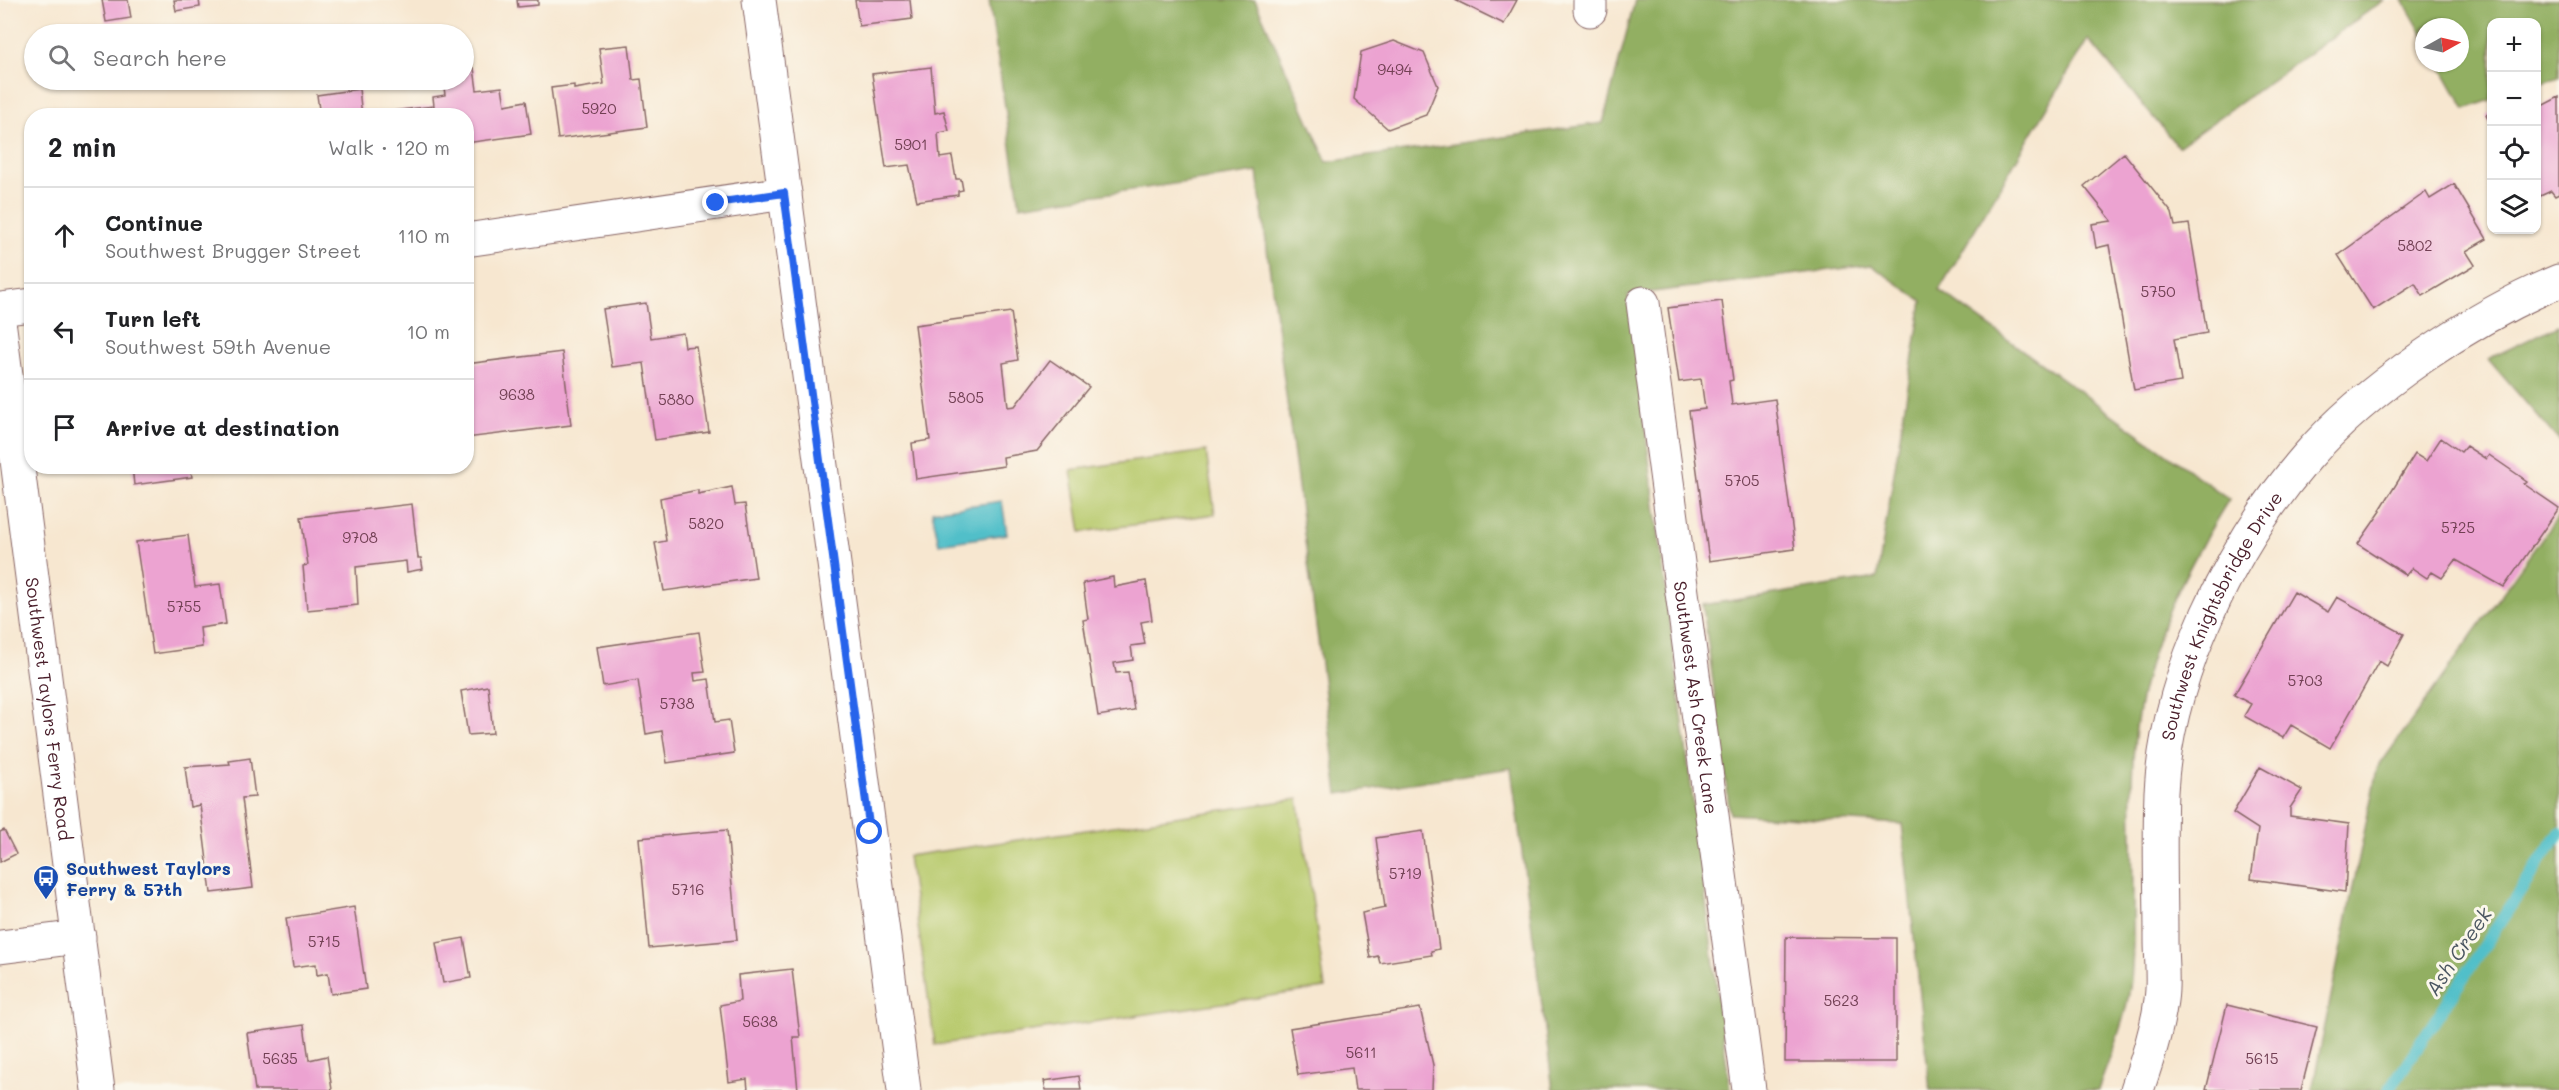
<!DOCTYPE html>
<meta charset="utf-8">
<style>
:root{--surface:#fff;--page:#f6f6f6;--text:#202124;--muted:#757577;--line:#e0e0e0}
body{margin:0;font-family:Mali,sans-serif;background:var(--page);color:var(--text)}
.controls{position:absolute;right:18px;top:18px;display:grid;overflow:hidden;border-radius:12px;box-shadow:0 2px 4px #0004}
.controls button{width:54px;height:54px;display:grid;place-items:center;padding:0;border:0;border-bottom:2px solid var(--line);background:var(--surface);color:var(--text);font:30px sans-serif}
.compass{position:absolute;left:2415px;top:18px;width:54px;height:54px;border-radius:50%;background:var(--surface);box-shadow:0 2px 4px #0004;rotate:82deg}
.stop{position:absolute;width:18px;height:18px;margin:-14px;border:4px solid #2563eb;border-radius:50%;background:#fff}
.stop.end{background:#2563eb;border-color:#fff;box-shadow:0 2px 6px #0008}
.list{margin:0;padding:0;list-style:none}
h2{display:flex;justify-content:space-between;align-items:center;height:78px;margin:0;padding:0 24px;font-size:26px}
h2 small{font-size:20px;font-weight:400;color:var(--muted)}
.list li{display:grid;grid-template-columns:39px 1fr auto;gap:18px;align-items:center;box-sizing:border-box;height:96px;padding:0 24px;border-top:2px solid var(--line)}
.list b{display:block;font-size:22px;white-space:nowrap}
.list p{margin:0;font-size:20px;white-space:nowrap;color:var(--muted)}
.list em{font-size:20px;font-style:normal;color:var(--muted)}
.icon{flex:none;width:33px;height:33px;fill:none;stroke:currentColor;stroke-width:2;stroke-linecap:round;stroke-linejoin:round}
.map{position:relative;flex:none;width:2559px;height:1090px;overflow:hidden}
.search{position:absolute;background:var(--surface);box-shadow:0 2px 4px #0004;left:24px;top:24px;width:450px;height:66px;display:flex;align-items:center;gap:15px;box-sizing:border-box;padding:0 21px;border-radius:33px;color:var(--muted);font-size:22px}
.panel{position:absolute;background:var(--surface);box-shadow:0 2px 4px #0004;left:24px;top:108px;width:450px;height:366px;border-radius:24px}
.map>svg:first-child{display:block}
.green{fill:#b9cb6f;stroke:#82754d;stroke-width:1.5}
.forest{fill:#92af62;stroke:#6e6746;stroke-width:1.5}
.water{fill:#51bfc9;stroke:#4e6f7a;stroke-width:1.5}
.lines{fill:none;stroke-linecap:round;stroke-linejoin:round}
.stream{stroke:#51bfc9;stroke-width:12}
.building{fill:#eca3d1}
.minor-casing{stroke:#876565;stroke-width:35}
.minor{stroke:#fff;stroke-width:33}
.route{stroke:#2563eb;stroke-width:8}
.labels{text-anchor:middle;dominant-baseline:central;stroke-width:6;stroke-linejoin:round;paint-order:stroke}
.number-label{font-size:15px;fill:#724054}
.street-label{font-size:18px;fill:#4a1f2b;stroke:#fbf7ec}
.transit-label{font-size:18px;font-weight:bold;fill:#164399;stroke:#fbf7ec;text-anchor:start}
.water-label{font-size:20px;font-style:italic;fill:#4c5762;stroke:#fbf7ec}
</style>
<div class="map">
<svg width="2559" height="1090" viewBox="0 0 2559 1090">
<rect width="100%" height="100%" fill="#fbf7ec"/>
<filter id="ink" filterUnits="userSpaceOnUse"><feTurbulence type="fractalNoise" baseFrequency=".0167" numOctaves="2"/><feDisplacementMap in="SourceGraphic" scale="12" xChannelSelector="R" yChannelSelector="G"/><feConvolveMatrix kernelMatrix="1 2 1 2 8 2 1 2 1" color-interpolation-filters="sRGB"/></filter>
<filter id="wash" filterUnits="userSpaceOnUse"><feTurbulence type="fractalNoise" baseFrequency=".008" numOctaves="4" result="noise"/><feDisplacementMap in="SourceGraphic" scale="24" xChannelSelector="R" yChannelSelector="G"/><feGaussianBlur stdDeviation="1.35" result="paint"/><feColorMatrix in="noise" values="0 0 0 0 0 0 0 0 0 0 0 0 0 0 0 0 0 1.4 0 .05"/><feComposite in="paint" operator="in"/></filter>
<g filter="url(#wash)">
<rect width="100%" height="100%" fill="#f7e7d0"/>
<path class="green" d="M1206,451l9,63 -134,18 -10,-62z
M1298,799l27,189 -390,57 -27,-189z"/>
<path class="forest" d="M989,0h266l72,162 276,-39 32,-123h749l-206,147 -90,-108 -149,251 290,209c-44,71 -82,144 -93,229 -10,80 1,160 -4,240 -2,42 -20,83 -34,122h-168l-28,-266 -172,-10 -27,-209 174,-27 45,-277 -51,-36 -243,30 102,795h-177l-42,-322 -173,26 -81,-622 -237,34z
M2403,0h156v77l-22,8 -1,-63h-44l-1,78 -26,9 -26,-46h21v-36h-36v10z
M2559,325v116l-71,-82z
M2559,514v576h-247l65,-321z"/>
<path class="water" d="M1002,501l5,33 -68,10 -7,-33z"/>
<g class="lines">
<path class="stream" d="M2389,1090l170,-257"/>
</g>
<g id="blocks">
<path class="building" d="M102,0h26l3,18 -25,4z
M174,0h25l1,7 -24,4z
M517,0h21v5l-20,2z
M855,0h55l2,19 -53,7z
M1455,0h62l-13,24z
M1394,41l30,12 14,33 -12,29 -38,14 -34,-30 7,-47z
M629,45l4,35 8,-1 6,48 -89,12 -7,-51 23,-3v4l30,-5 -5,-36z
M931,67l4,46 9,-2 5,20 -11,2 2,25 12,-2 4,23h5l2,11 -5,1v4l-41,6 -8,-36 -23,3 -14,-94z
M474,68l3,22 25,-3 3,18 21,-4 5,33 -65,9v-27h-72l-1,-5 41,-5 -1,-9 12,-2 -2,-15h21v-10z
M359,89l3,27h-42l-3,-21z
M2559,97v97l-4,2 -4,-5 -15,7v-89z
M2492,112v15l-6,-12z
M2124,153l48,60 3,13 14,-2 18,109 -33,6 7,43 -47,8 -25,-145 -13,3 -4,-24 20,-3 -28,-35z
M2454,184l33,55 -21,12 9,14 -52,31 -8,-13 -42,27 -35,-55 88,-63 4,7z
M1722,301l11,79 -4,1 3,24 43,-6 20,150 -86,12 -20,-150 16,-2 -4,-30 -22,3 -11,-74z
M646,303l5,35 32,-5 2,14 11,-1 13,86 -54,8 -11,-77 -32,4 -9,-58z
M1011,312l7,48 -15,3 5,44 7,-1 35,-46 39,27 -52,64 -34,6 1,9 -88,13 -4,-36 18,-3 -15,-115z
M562,352l9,73 -105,13v-74z
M2441,438l20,14 5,-6 20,13 3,-4 38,26 -3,3 35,24 -55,79 -48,-27 -14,18 -10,-6 -5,6 -15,-10 -6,7 -48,-31 23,-33 -1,-1 35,-56 11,7z
M132,466h58l2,11 -58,8z
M732,487l3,18 10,-1 11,74 -92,13 -9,-48 11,-2 -6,-43 38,-8v4z
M412,504l6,54h3l2,11 -16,3 -1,-11 -50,6 2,38 -51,5 -4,-44 5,-1 -7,-48z
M188,535l7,52 25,-3 6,40 -26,4 2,19 -49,7 -17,-112z
M1113,577l1,10 32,-6 6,39 -11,2 4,22 -14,2 2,14 -19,3 2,10 12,-1 6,38 -36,6 -15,-96 5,-1 -5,-36z
M2294,592l34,20 9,-15 67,37 -17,32 -8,-5 -49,87 -39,-23 -8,13 -39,-22 7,-12 -17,-9z
M699,632l6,40 -11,1 1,8 14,-2 6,43 14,-2 5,33 -67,10 -5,-32 -16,3 -8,-54 -35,6 -6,-39z
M488,686l5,47 -25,2 -7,-44z
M250,758l5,39 -13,1 11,90 -42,5 -11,-88 -10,2 -5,-40 45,-3 -1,-3z
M2260,767l42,23 -12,18v8l59,8 -4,68 -94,-13 7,-50 -25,-16z
M4,830l12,24 -16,8v-30z
M727,830l10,110 -88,8 -10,-110z
M1423,831l16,118 -8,2 1,4 -52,8 -2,-7 -8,2 -8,-45 23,-5 -9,-70z
M354,907l12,82 -35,5 -3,-21 -11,2 -1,-11 -23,3 -7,-49z
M1786,937l110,1v124h-111z
M464,938l7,40 -28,5 -7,-40z
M792,969l8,68h-7l5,53h-50l-1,-11 -18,3 -9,-77 20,-4 -2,-26z
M2227,1005l90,22 -16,63h-95z
M1420,1008l13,57 -1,25h-77l-3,-22 -54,7 -8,-47z
M304,1025l5,35 18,-4 5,34h-77l-8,-57z
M1079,1076l2,14h-35l-2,-9z"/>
</g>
</g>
<g filter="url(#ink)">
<use href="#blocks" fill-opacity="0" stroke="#876565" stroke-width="1.5"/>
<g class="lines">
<defs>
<g id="minor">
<path d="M759,0l145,1090"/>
<path d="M1590,10v-10"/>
<path d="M466,240l319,-47"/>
<path id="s1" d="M1643,303l106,787"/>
<path d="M0,309l32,-4"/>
<path id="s2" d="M0,328l98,762"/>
<path d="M0,947l79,-10"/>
<path id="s3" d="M2137,1090c10,-30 20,-59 24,-90 3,-20 0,-40 0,-60 0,-49 -2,-99 0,-148 6,-116 70,-247 145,-334 61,-71 167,-141 253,-177"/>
</g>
</defs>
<use href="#minor" class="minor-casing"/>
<use href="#minor" class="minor"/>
</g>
</g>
<g class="lines" filter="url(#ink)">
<path class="route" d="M716,203l68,-10 86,639"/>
</g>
<defs>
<symbol id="bus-pin" viewBox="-11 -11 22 30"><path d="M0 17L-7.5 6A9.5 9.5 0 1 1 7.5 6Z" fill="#1a4fb4" stroke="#fbf7ec"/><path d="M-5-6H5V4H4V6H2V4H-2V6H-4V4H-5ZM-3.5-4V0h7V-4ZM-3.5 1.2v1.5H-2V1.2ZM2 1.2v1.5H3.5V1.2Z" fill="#fff"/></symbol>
</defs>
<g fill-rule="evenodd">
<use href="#bus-pin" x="31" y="863" width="30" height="40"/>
</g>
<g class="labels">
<g class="number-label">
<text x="1395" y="69">9494</text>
<text x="599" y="108">5920</text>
<text x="911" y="144">5901</text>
<text x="2415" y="245">5802</text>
<text x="2158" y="291">5750</text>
<text x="517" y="394">9638</text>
<text x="966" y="397">5805</text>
<text x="676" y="399">5880</text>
<text x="1742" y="480">5705</text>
<text x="706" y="523">5820</text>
<text x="2458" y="527">5725</text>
<text x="360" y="537">9708</text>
<text x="184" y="606">5755</text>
<text x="2305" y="680">5703</text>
<text x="677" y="703">5738</text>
<text x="1405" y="873">5719</text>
<text x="688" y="889">5716</text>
<text x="324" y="941">5715</text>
<text x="1841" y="1000">5623</text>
<text x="760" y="1021">5638</text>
<text x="1361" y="1052">5611</text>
<text x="280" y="1058">5635</text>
<text x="2262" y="1058">5615</text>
</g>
<g class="street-label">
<text stroke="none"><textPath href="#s3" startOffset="490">Southwest Knightsbridge Drive</textPath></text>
<text stroke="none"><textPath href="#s1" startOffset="398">Southwest Ash Creek Lane</textPath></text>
<text stroke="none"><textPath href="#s2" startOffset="384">Southwest Taylors Ferry Road</textPath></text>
</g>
<g class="transit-label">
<text x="66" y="868">Southwest Taylors<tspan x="66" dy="21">Ferry &amp; 57th</tspan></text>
</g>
<g class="water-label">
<text transform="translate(2458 951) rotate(-56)">Ash Creek</text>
</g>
</g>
</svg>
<div class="controls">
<button>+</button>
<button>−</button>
<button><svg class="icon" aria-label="locate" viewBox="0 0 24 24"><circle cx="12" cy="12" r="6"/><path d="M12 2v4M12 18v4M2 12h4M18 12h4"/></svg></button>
<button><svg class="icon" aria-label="layers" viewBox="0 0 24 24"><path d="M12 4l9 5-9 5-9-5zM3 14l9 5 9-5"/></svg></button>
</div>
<svg class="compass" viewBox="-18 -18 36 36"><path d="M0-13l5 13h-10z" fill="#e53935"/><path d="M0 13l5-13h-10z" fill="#757577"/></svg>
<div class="stop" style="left:870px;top:832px"></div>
<div class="stop end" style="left:716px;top:203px"></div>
<div class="search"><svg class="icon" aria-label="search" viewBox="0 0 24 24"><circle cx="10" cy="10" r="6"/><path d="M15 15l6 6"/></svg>Search here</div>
<section class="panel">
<h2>2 min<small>Walk · 120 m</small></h2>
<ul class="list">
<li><svg class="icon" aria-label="ahead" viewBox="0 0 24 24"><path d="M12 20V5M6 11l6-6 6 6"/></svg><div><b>Continue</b><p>Southwest Brugger Street</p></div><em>110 m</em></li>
<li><svg class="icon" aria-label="left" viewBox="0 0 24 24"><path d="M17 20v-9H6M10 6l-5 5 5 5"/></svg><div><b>Turn left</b><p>Southwest 59th Avenue</p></div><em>10 m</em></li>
<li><svg class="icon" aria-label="arrive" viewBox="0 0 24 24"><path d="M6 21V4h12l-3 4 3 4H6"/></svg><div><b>Arrive at destination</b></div></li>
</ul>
</section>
</div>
